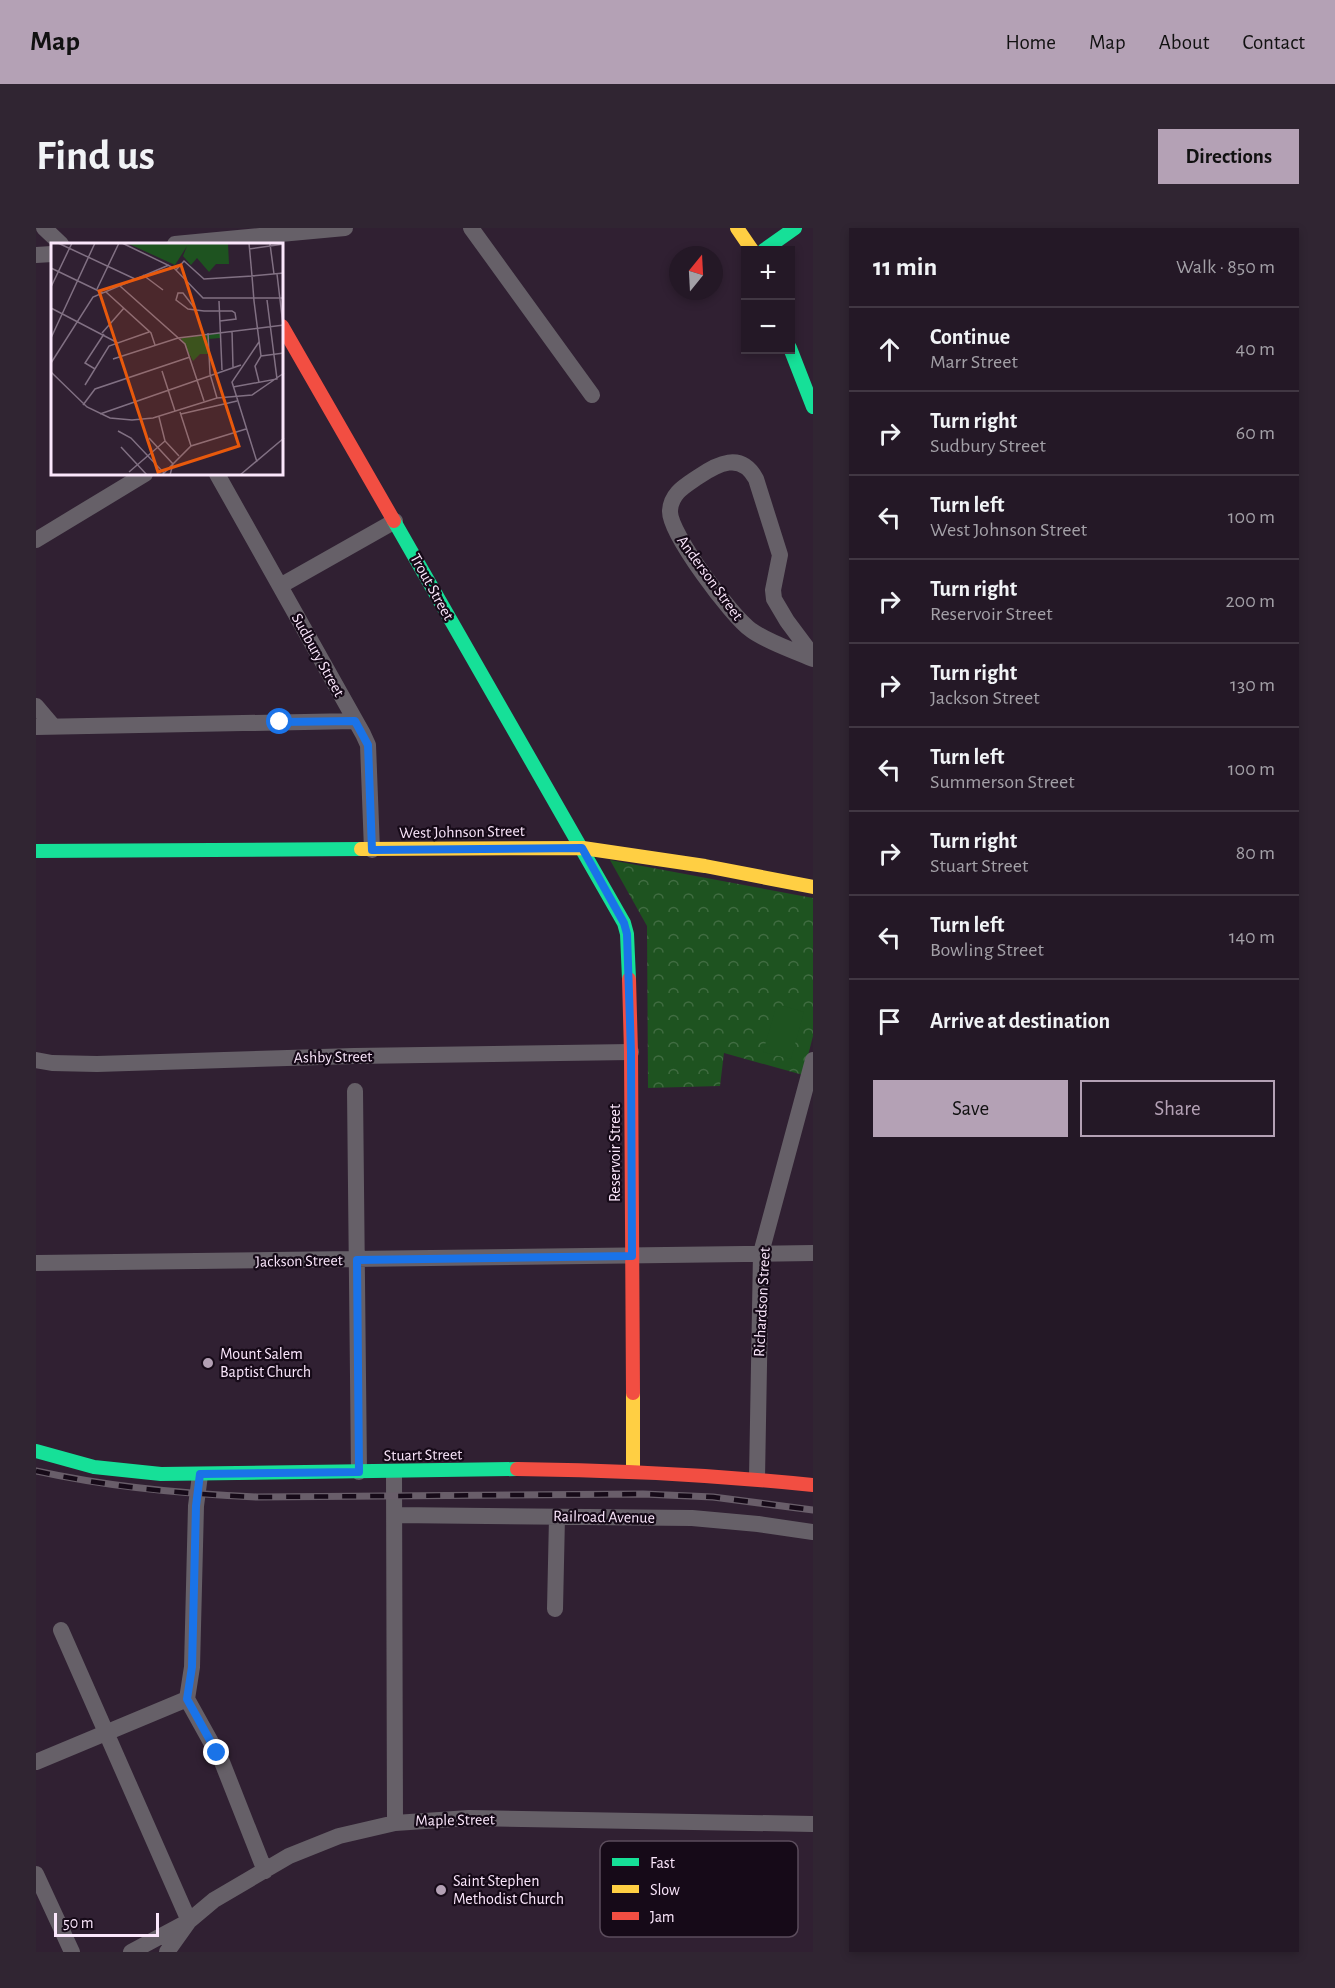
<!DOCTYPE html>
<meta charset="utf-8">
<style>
:root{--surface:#241826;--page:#302532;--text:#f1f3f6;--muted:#a3a0a7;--line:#413743;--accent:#b4a1b5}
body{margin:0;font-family:"Alegreya Sans",sans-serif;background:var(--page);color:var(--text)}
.controls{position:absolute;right:18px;top:18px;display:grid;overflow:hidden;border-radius:0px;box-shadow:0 3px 9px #0003}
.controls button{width:54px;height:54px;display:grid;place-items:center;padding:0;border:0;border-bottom:2px solid var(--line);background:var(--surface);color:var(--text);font:30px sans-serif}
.compass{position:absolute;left:633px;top:18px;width:54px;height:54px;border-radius:50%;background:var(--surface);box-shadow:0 3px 9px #0003;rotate:18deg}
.scale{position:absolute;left:18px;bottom:15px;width:105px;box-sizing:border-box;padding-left:6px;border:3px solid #fbe7fc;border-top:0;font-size:16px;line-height:21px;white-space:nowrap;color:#fbe7fc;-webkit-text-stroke:4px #160a18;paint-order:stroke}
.stop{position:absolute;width:18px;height:18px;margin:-14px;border:4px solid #1a73e8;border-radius:50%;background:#fff}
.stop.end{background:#1a73e8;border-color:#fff;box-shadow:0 2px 6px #0008}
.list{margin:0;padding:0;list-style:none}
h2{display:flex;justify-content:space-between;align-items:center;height:78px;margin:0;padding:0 24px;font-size:26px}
h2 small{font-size:20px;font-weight:400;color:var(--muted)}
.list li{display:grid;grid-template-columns:39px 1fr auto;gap:18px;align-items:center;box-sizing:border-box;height:84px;padding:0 24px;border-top:2px solid var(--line)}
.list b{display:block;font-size:22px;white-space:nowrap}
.list p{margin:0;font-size:20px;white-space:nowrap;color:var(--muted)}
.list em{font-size:20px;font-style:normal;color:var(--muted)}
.actions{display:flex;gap:12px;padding:18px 24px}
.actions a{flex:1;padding:14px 0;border:2px solid var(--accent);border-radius:0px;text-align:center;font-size:21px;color:var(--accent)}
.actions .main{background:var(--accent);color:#111}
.icon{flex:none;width:33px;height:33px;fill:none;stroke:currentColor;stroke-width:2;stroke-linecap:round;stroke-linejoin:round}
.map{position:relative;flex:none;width:777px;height:1724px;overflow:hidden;border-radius:0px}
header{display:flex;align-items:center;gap:36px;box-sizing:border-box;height:84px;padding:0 30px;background:var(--accent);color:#111}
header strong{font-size:28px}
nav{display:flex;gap:33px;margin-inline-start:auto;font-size:21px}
.intro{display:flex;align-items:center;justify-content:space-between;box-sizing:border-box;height:144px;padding:0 36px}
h1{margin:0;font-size:42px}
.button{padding:15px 27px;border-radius:0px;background:var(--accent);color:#111;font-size:21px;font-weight:700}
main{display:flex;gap:36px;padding:0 36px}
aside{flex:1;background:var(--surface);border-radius:0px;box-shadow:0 3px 9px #0003}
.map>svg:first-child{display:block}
.forest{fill:url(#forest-crowns)}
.pitch{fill:#1e5320}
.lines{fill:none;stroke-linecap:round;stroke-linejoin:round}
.street{stroke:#666068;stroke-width:16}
.fast{stroke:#16e098;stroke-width:14}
.slow{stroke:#ffcf43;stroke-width:14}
.jam{stroke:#f24e42;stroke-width:14}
.rail-casing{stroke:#695e6a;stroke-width:7}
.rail{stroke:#160a18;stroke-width:4.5;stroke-dasharray:14;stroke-linecap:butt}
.route{stroke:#1a73e8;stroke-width:8}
.poi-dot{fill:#b4a1b5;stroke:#160a18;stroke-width:2}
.labels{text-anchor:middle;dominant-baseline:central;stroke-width:4.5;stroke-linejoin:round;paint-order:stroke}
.street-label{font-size:16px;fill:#fbe7fc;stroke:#160a18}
.poi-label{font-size:16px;fill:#fbe7fc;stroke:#160a18;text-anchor:start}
.inset-road{fill:none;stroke:#817083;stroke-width:1.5}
.view{fill:#e8590c;fill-opacity:0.15;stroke:#e8590c;stroke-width:3}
.inset-edge{fill:none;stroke:#fbe7fc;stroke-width:3}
.key{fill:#160a18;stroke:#5b4c5c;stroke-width:1.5}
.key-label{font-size:16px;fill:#fbe7fc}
</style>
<header>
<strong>Map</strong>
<nav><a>Home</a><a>Map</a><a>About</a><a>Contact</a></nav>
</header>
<div class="intro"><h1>Find us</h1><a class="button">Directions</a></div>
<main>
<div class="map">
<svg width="777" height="1724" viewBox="0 0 777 1724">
<defs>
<pattern id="forest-crowns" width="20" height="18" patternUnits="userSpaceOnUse" patternTransform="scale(1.5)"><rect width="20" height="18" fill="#1e5320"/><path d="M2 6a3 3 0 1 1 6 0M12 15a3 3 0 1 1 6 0" fill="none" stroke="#406c41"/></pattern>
</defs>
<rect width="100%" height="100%" fill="#302032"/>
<path class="forest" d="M574,632l203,38v138l-10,39 -79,-22 -4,33 -72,2 -1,-162z"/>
<path class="pitch" d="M741,776l27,8 -13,47 -28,-7z"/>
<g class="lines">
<path class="street" d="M8,0l17,16
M435,0l121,167
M139,16l170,-16
M0,27l16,-1
M181,246l146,260 5,11 4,105
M0,312l109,-66
M244,358l115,-65
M777,428l-26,-35 -13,-22 -1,-9 7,-35 -24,-76c-15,-28 -39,-15 -58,-2 -13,9 -27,16 -28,34 -1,22 62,106 81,119 18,13 42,20 62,29
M0,478l17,20
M0,499l319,-6
M0,832l16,3 45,1 257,-8 277,-4
M319,863l4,381
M0,1035l777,-10
M358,1244l1,351
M164,1247l-4,31 -4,161 -5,32 35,63 43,109
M721,1250l4,-225 52,-193
M359,1287l297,3 66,6 55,8
M519,1381l2,-92
M25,1402l128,291 -22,31
M0,1534l151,-63
M0,1646l36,78
M95,1724l58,-31 25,-21 75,-44 50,-20 56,-13 74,-5 344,6"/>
<path class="fast" d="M728,22l31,-22
M754,120l23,59
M358,293l230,402 3,11 2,45
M0,623l325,-2
M0,1223l58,16 67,7 356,-5"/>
<path class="slow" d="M701,0l15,22
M325,621l222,-1 122,18 108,21
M597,1165v77"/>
<path class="jam" d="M246,98l112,195
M593,751l2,73 2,341
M481,1241c99,1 197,6 296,16"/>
<defs>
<path id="rail" d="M0,1243c73,16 146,23 221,26l386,-3 70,3 100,13"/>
</defs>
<use href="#rail" class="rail-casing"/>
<use href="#rail" class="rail"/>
</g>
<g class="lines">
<path class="route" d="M181,1525l-30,-54 5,-32 4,-161 4,-32 159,-2 -2,-212 275,-4 -1,-204 -4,-118 -3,-11 -42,-75 -210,2 -4,-105 -13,-24 -75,1"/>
</g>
<g class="poi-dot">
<circle cx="172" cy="1135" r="6"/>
<circle cx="405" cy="1662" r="6"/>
</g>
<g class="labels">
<g class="street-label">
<text transform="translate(674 350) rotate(54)">Anderson Street</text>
<text transform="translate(396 359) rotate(61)">Trout Street</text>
<text transform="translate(282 427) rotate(61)">Sudbury Street</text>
<text transform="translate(426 604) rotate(-1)">West Johnson Street</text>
<text transform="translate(297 829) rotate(-1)">Ashby Street</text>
<text transform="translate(579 925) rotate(-90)">Reservoir Street</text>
<text transform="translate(263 1033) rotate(-1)">Jackson Street</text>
<text transform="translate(726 1074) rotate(-87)">Richardson Street</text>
<text transform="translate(387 1227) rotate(-1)">Stuart Street</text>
<text transform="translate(568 1289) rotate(1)">Railroad Avenue</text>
<text transform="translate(419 1592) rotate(-1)">Maple Street</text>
</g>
<g class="poi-label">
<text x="184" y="1126">Mount Salem<tspan x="184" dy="18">Baptist Church</tspan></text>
<text x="417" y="1653">Saint Stephen<tspan x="417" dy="18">Methodist Church</tspan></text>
</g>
</g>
<g transform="translate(15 15)">
<rect width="232" height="232" fill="#302032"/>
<path d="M169,90v5l-12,1v15h-8l-7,7 -12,-23z" fill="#1e5320"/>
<path d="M76,0h101l1,21h-13l-7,8 -12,-14 -6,7 -8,-9 4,-10 -12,19z" fill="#1e5320"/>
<path class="inset-road" d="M7,0l77,36M71,0l52,25 29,30h81M219,1l4,30M198,6l35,-5M0,25l52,25M125,27l8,-9 20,18 48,-3 -3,-33M226,31l6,51M92,32l20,15M69,43l65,58 19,57M0,44l21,-44M46,46l22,-46M55,49l45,41 4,12M168,58l3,69M203,58l7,55 -6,10 4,16M203,58l-2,-25 32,-3M0,65l67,35M145,67l-13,-17h-5l-2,7 12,9 16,2h28l3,2 1,6 -16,2M181,88l1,36M51,90l22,-25M157,90l2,41 7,24M0,95l44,-95M210,113l23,-3M62,116l65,-21 106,-13M0,120l42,-66 76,-32M44,126l-10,-6 19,-29M111,128l13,40M0,129l36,35 23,11 22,2 21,-2 64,-20 35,-3 32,-22M34,142l24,-39 40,-14M182,144l44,-8 -10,-79M32,162l12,-16 95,-32M129,169l11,34M49,171l141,-49M130,171l56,-13M108,174l6,24 14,15M67,188l13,7 33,35M98,195l24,26 -3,11M70,204l26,28M206,219l-25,-80 27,-40M78,229l36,-31M111,232l29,-29 55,-17M189,232l44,-37"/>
<path class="view" d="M130,22l58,181 -81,26 -59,-181z"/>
<rect width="232" height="232" class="inset-edge"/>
</g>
<rect x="564" y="1613" width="198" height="96" rx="9" class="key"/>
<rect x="576" y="1630" width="27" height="8" fill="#16e098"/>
<rect x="576" y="1657" width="27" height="8" fill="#ffcf43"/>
<rect x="576" y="1684" width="27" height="8" fill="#f24e42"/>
<g class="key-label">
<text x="614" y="1640">Fast</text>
<text x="614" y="1667">Slow</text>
<text x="614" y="1694">Jam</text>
</g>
</svg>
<div class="controls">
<button>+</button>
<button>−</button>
</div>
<svg class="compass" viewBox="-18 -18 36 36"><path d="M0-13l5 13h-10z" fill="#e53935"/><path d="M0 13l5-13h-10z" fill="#a3a0a7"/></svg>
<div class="scale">50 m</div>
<div class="stop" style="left:244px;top:494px"></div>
<div class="stop end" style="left:181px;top:1525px"></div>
</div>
<aside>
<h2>11 min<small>Walk · 850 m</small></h2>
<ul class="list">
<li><svg class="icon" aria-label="ahead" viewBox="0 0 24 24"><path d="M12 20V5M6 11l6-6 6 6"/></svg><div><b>Continue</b><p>Marr Street</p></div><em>40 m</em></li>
<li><svg class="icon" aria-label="right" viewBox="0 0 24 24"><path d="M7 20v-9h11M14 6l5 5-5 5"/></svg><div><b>Turn right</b><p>Sudbury Street</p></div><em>60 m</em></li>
<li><svg class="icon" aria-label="left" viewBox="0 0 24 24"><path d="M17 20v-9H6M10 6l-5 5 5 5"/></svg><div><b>Turn left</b><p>West Johnson Street</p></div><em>100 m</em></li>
<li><svg class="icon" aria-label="right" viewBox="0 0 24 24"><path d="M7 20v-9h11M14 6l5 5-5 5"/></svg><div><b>Turn right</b><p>Reservoir Street</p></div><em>200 m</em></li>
<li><svg class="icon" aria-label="right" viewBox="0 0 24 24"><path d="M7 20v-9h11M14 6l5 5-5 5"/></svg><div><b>Turn right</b><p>Jackson Street</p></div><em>130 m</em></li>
<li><svg class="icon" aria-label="left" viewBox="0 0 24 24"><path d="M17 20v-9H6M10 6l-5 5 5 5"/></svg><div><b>Turn left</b><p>Summerson Street</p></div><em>100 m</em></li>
<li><svg class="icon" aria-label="right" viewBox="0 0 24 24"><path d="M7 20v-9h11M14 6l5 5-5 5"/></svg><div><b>Turn right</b><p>Stuart Street</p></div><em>80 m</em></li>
<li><svg class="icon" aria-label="left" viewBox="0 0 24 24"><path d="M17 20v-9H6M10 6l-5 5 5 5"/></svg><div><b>Turn left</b><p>Bowling Street</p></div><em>140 m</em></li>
<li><svg class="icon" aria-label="arrive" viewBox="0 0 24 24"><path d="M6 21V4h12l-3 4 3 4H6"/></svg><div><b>Arrive at destination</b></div></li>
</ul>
<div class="actions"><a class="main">Save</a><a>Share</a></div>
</aside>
</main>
